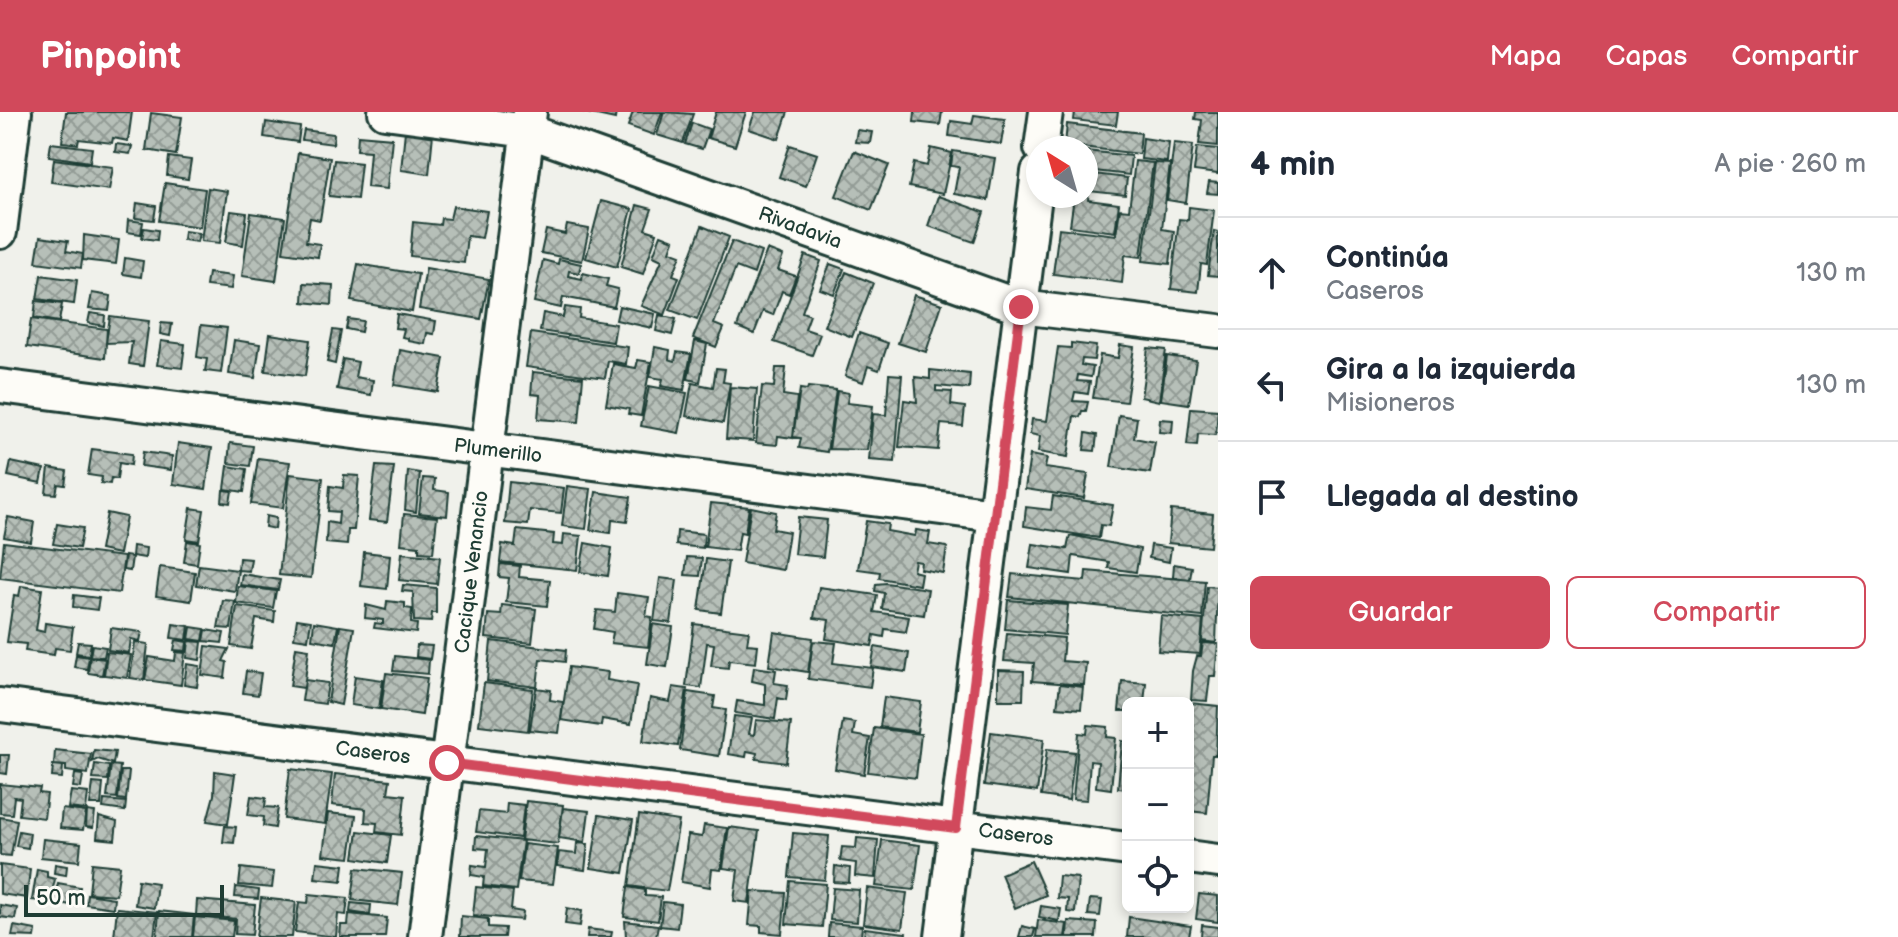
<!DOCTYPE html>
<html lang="es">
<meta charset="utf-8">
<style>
:root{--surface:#fff;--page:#f6f6f7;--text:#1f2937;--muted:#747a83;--line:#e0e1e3;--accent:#d1495b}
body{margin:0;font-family:"Balsamiq Sans",sans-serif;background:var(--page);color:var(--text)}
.controls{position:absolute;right:24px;bottom:24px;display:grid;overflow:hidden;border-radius:12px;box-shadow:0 4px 12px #0003}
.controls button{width:72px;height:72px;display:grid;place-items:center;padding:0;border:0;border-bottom:2px solid var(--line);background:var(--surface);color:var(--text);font:40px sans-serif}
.compass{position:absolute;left:1026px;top:24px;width:72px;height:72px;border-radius:50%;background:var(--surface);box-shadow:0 4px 12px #0003;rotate:323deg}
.scale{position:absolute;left:24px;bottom:20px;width:200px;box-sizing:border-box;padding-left:8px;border:4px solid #1f3d34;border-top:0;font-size:22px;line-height:28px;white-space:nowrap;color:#1f3d34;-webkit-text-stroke:6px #fdfcf7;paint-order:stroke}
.stop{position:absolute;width:24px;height:24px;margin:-18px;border:6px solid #d1495b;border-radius:50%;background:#fff}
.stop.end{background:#d1495b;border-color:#fff;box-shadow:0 2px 8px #0008}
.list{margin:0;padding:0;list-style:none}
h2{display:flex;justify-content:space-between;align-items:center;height:104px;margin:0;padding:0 32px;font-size:34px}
h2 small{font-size:26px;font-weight:400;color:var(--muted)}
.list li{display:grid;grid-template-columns:52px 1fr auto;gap:24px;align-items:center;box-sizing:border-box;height:112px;padding:0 32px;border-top:2px solid var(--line)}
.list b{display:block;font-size:30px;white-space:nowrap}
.list p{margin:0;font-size:26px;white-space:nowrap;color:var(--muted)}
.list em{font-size:26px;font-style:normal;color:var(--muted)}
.actions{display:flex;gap:16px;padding:24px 32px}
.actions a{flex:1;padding:18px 0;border:2px solid var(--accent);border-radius:12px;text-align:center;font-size:28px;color:var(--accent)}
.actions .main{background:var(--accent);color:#fff}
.icon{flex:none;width:44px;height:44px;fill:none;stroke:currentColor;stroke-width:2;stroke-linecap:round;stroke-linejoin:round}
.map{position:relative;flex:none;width:1218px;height:825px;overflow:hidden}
header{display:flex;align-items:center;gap:48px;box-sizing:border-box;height:112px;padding:0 40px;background:var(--accent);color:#fff}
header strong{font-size:38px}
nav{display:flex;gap:44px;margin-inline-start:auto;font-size:28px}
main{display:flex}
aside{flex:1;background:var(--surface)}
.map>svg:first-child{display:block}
.building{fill:url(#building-cross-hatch);stroke:#1f3d34;stroke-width:2}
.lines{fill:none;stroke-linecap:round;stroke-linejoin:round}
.street-casing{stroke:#1f3d34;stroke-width:38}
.street{stroke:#fdfcf7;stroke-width:32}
.route{stroke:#d1495b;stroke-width:10}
.labels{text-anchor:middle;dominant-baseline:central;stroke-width:7;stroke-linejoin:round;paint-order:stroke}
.street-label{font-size:20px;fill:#1f3d34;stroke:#fdfcf7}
</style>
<header>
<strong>Pinpoint</strong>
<nav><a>Mapa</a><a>Capas</a><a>Compartir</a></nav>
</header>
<main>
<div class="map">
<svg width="1218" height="825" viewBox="0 0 1218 825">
<defs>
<pattern id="building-cross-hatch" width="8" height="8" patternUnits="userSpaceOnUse" patternTransform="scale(2)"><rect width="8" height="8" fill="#b6bfb8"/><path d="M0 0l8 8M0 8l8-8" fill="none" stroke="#939c96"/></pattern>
</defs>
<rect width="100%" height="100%" fill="#f0f1eb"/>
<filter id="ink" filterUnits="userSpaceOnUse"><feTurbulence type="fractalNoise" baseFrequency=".0125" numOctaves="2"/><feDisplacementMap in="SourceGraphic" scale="16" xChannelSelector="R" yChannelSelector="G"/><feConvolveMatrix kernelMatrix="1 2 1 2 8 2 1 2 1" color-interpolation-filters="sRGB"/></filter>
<g filter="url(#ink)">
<path class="building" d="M66,0h66l-4,29 -15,-3 -1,5 -33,-4 -1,5 -16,-2z
M583,0h33l-1,7z
M633,0h29l-8,23 -26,-9z
M664,0l29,2 -10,29 -26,-8z
M716,0h30l-11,34 -27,-8z
M755,0h33l-9,27 -30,-10z
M915,0h27l-2,13 -26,-3z
M1075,0h43l-2,13 -42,-5z
M1196,0h22v34l-19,-2 3,-24 -7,-1z
M151,1l31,4 -6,38 -30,-5z
M974,3l31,4 -4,25 -52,-8 2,-15 21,3z
M266,10l34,5 -2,15 -34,-5z
M692,11l17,6 -7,20 -17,-5z
M1067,12l74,9 -2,21 -74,-9z
M304,18l30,4 -1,10 -31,-4z
M857,18l15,2 -2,11 -15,-1z
M405,19l28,3 -4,40 -28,-4z
M358,23l34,3 -5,51 -20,-2 3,-36 -13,-1z
M1143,26l26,4 -2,20 -26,-3z
M51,31l41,5 -2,14 -41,-6z
M1174,31l19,2 -7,58 -19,-3z
M116,32l16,2 -2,8 -15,-2z
M790,33l27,9 -11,32 -27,-9z
M1197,35l21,2v25l-24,-3z
M931,36l21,5 -9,41 -34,-7 5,-24 13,3z
M854,39l35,14 -18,45 -35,-14z
M953,39l42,7 -7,42 -34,-6 5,-27 -8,-1z
M1086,39l45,5 -2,19 -43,-5z
M298,41l32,5 -10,62 -10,-2 -4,24 14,2 -2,13 -35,-5z
M169,45l22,3 -3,19 -21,-3z
M54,47l59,8 -4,23 -58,-8z
M334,48l27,3 -4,36 -28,-3z
M1135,49l18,2 -12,94 -16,-2 -3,28 -69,-9 6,-46 57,7 4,-26 9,1z
M1155,51l15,1 -8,65 12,2 -4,33 -27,-3z
M1086,61l41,5 -2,17 -36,-4 -1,9 31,4 -4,28 -45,-6 3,-22 -17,-2 1,-6h29z
M1209,70l9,1v11l-11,-1z
M165,71l40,6 -5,38 -41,-6z
M208,76l19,3 -7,52 -19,-2z
M938,84l46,16 -10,30 -46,-16z
M601,89l31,8 -15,58 -31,-9z
M137,91l19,3 -2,14 -19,-2z
M637,93l15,4 -7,20 12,4 -14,41 -22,-7z
M453,94l34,5 -5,27 -15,-2 -3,27 -54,-7 3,-34 27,3 1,-7 9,1z
M1189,95l25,3 -7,55 -6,-1 -3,28 -27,-3 8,-70 9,1z
M231,99l16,2 -4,32 -17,-3z
M251,101l34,5 -9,63 -34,-5z
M128,108l15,2 -2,12 -14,-2z
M567,113l22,4 -7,32 -41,-8 5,-23 19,4z
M702,114l27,11 -32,83 -27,-10z
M144,116l14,2 -1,10 -15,-2z
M184,119l15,2 -2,9 -14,-2z
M1214,119l4,1v44l-10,-1z
M84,123l35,5 -3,24 -33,-4z
M661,123l13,5 -4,11 11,4 -8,20 6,2 -14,38 -24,-9 21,-46 -9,-4z
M40,125l28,4 -2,10 17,3 -2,14 -45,-6z
M732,129l29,11 -7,22 -18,-7 -22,57 10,4 -8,19 -23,-9z
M767,138l16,6 -5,14 18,6 -7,18 -7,-3 -9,24 -10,-4 -9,23 -17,-7z
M805,143l16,6 -19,51 8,3 -5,14 15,5 -8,21 -38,-13z
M125,146l18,3 -2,16 -18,-3z
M559,147l22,5 -2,9 -10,-2 -1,5 14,3 1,-6 25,6 -2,7 12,3 -4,18 -51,-10 -2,11 -27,-6 9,-42 15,4z
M358,152l60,10 -6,38 -61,-11z
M830,152l14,5 -10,25 -14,-5z
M426,156l63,11 -8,40 -62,-10z
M846,160l27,11 -21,54 -28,-11z
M208,161l25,3 -2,13 -25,-3z
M41,163l36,5 -3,24 -37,-5z
M304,171l29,2 -1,20 -29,-3z
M92,181l19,3 -2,15 -20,-2z
M914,183l28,9 -16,48 -28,-9z
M36,189l26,3 -3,18 -25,-4z
M619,194l36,8 -3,14 -36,-8z
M565,195l15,2 -1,9 37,6 -3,18 -73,-11 3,-18 20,4z
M90,201l15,2 -1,11 -16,-3z
M397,202l39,7 -2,13 -7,-1 -2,11 -17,-3v-3l-6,-1 2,-8 -9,-1z
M659,203l17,4 -4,16 -16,-4z
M110,204l39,5 -6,45 -14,-2 3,-22 -26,1z
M31,207l76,10 -2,29 -78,-11z
M348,207l15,2 -2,11 -15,-3z
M161,211l11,1 -2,12 -10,-2z
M201,213l26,3 -6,45 -16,-2 2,-12 -10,-2z
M333,218l8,1 -6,33 -8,-2z
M531,221l97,14 -2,17 -18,-3 -3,17 -79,-11z
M859,221l29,10 -9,27 -11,-4 -5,16 -18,-6z
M270,222l40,6 -5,36 -40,-5z
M234,228l26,4 -5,34 -26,-4z
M161,229l24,3 -3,24 -25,-3z
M695,229l12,3 -7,38 -12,-3z
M1071,231l25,3 -2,14 -12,-1 -1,6 12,2 -2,10 -13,-2 -1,6 13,1 -2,12 -13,-2 -2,9 15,1 -2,9h-4l-2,6 -6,-1 -6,41 -30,-5 2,-16 -10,-2 2,-15 15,2 11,-74 13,1z
M1120,233l14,2 -8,55 -33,-4 7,-43 18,3z
M655,235l15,3 -1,9 6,2 2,-9 14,2 -7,36 -23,-4 2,-7 -13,-2z
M1148,236l18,2 -7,51 -18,-4z
M400,238l44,8 -6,34 -44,-7z
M1167,244l29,4 -7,44 -28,-4z
M343,247l15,3 -3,15 18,3 -2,15 -34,-6z
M638,248l13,2 -10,54 -13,-2 1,-5 -23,-4 7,-41 23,4z
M716,256l9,1 -2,13 7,1 -7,40 -37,-7 6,-33 21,4z
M776,256h10l-3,27 14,2 -4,41 -15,-2 -1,9 -21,-2 6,-57 12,1z
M930,258l40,4 -1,15 -33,-3v5l16,1 -1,13 14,2 -2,19 -22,-2 -3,26 -39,-3 5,-47 13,2 -2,-25 15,2z
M533,260l50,5 -4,45 -41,-3 2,-24 -9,-1z
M889,262l13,1 -7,87 -26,-2 4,-46 13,1z
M649,274l38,7 -8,40 -38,-7z
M730,275l27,2 -4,52 -27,-2z
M808,275l28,3 -9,62 -28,-4 2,-10 -8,-1 7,-48 7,1z
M837,279l12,2 -2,10 26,3 -6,44 -38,-1z
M1191,296l27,2 -2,25 -18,-1 -1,12 -10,-1z
M1119,303l18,3 -3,20 21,4 -5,31 -39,-6z
M1160,307l13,1 -1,13 -13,-1z
M1086,321l11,2 -2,16 -11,-1z
M178,331l34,5 -6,41 -33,-5z
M230,331l23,3 -3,20 -22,-3z
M92,337l40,5 -1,11 -12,-2 -2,16 -6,-1 -1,6 -9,-1 1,-6 -14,-2z
M143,340l29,4 -1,14 -30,-4z
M1030,343l17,3 -2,10 43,6 -4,24 -59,-9z
M258,346l32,4 -7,46 -32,-4z
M11,350l33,7 -3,14 -33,-7z
M228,354l19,3 -3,23 -19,-3z
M376,354l18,1 -7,55 -18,-2z
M49,356l18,3 -2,14 -7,-1 -2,10 -10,-1z
M408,359l12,2 -4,39 -11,-2z
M290,362l33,4 -12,100 -32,-3z
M344,363l15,1 -5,54h-6l-1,15 -21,-2 1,-21 11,2 1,-12 -11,-1 2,-25 13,2z
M423,366l12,1 -1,11 15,2 -2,24 -28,-3z
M509,370l55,6 -3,25 -31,-3 -2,15 -23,-2z
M567,374l24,3 -5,40 -24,-3z
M223,378l9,1 -2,12 -8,-1z
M596,380l35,5 -4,25 -15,-2 -1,13 -21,-3z
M1053,384l60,9 -4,21 -8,-1 -2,13 -75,-12 2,-19 25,3z
M711,391l38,4 -4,26 -5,-1 -3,19 -32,-4z
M751,395l25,5 -3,17 16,3 -6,38 -41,-7z
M191,396l13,2 -5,31 -13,-2z
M1171,398l42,4 -3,33 -42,-4z
M107,401l19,4 -7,37 -19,-4z
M404,402l33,3 -4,36 -14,-1v-6l-18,-2z
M266,404l10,2 -1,11 -10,-2z
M8,405l26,5 -3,20 -27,-5z
M798,405l29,3 -4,37 -29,-3z
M866,409l22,3 -1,7 28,5 1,-6 14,2 -2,12 19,3 -4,26 -23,-4 1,-7 -6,-1 -2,10 8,2 -2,12 -40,-7 1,-6 -22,-3z
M57,412l26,4 -4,20 -26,-4z
M517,418l37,4 -1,10 10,1 1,-11 17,2 -4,34 -77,-8 2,-18 13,2z
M677,419l27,3 -1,14 -27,-3z
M1070,423l70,14 -4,23 -28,-4 1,-6 -36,-6 -2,18 -42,-6 4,-24 34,5z
M187,429l13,2 -3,21 -13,-2z
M4,430l120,15 -5,36 -119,-15z
M585,431l27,5 -4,28 -28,-4z
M1151,433l20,3 -2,14 -20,-4z
M133,434l13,2 -1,10 -13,-2z
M364,440l26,3 -3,34 -26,-3z
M402,441l38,4 -3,27 -38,-4z
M125,444l7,1 -2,14 -7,-1z
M687,445l15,1 -2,18 -15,-1z
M239,446l12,1 -2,12 -11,-1z
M706,447l22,3 -7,51 -22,-3z
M500,452l20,2 -1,11 31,3 -3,26 -41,-4 3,-24 -10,-1z
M1174,452l18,3 -2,12 -17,-2z
M199,453l39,5 -3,21 -39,-6z
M160,455l35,5 -4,29 -35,-5z
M1086,459l119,10 -3,36 -193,-20 3,-23 73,7z
M242,462l38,6 -2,10 -38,-5z
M660,466l17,2 -6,43 -17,-2z
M886,471l42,6 -4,26 -42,-6 2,-16 -9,-2 1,-7z
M403,473l33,3v25h-4l-1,9 -17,-1 -1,-29 -11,-1z
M21,474l21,3 -6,41 8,2 1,-9 28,4 -3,23 -15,-2 -1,7 -29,-4 1,-7 -19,-2 7,-47 5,1z
M238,474l38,5 -3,17 -37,-5z
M1207,474l11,1 -2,56 -14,-2z
M819,475l58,8 -3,17 35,5 -3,15 -21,-3 -1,8 -10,-2 -2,11 -46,-7 3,-19 -15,-2z
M617,481l32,4 -3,19 6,1 -4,30 -37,-4 2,-11 -19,-3 3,-19 18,2z
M74,483l25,3 -2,12 -24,-3z
M223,488l12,1 -4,28 -13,-1z
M1008,488l60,5 -3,30 -60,-6z
M387,489l18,2v5l7,1 -1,14 6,1 -1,9 -42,-5 1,-5 8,1v-4l-18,-2 1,-13 20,5z
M502,493l34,4 -4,34 -46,-5 2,-24 13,1z
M237,494l38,5 -1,11 -18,-3 -5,30 -20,-3z
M1161,504l42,4 -3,34 -42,-3z
M297,507l14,2 -3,19 -14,-2z
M314,510l24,4 -3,17 -23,-4z
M173,512l16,2 -2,14 -16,-2z
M653,512l20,3 -6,40 -20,-3z
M694,512l55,7 -2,13 11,1 -2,18 -27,-3 -1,8 -17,-2 3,-22 -7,-1 -6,45 -15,-2z
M340,514l14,2 -13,77 -13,-3z
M191,515l14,2 -2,12 -14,-2z
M111,516l31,4 -2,9 -9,-2 -2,14 -21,-3z
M206,518l18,3 -2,10 -18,-2z
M774,520l39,6 -5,34 -39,-6z
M1007,521l57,5 -2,23 24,2 -2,22 -52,-4 2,-18 -30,-2z
M176,528l11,2 -1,9 -12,-1z
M189,529l13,1 -2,18 -13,-2z
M491,529l75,9 -1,12 -25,-3 -3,28 -50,-6z
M813,529l23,2 -3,20 40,5 -3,19 -62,-8z
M78,530l13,1 -2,12 -13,-2z
M135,530l13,2 -4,36 -14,-2z
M1203,531l15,1 -3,32h-5l-3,25 -16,-1 2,-29 4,-15h4z
M92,533l14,2 -2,10 -14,-1z
M417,533l15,1 -2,13 -14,-2z
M206,534l23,3 -6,12 4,1 -2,16 -23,-3z
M296,535l13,2 -5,39 -14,-2z
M875,535l34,6 -3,19 -35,-5z
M107,540l24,3 -4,23 -23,-3z
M176,540l9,1 -4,32 -36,-5 4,-23 26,4z
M76,543l13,2 -2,12 -13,-2z
M395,544l34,4 -1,14 -35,-3z
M90,545l15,2 -3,16 -14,-2z
M187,552l13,2 -3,21 -13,-2z
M569,555l39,5 -1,8 30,5 -6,39 -29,-5 -1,7 -40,-6z
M754,555l22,3 -2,13 14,2 -2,15 -8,-2 -3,21 -40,-6 2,-12 28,4v-21l-13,-3z
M998,558l26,1 -1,29h-25z
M246,559l15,2 -3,22 -15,-2z
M386,561l41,5 -5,37 -41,-6z
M355,564l28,4 -4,29 -28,-4z
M305,568l23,3 -3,21 -23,-3z
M1122,569l24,2 -2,20 -14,-1 -2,9h-9z
M484,571l49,6 -5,42 -49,-6z
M1060,572l23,3 -2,22 -24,-2z
M673,575l14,2 -9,57 -35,-5 7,-43 20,4z
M536,576l15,2 -1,10 13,2 -4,31 -29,-3z
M688,580l27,4 -2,12 13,2 -7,46 -39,-6z
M884,585l37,5 -4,30 -37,-5z
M1190,591l28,3 -2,49h-4l-5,58 -19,-2z
M734,604l18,2 -3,16 5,1 2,-15 35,3 -5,40 -30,-4 1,-6 -10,-2 -1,6 -18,-3z
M843,609l12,2 -2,12 17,3 -6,36 -29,-5z
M1088,613l20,2 -1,10 9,1 -5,51 -15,-2 2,-25 -8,-1 -3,39 -14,-1 6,-66 8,1z
M874,616l47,6 -5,44 -48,-6z
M991,620l53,7 -7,53 -53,-7z
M1122,629l6,1v47l-10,-1z
M1047,637l28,3 -6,48 -28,-4z
M55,638l36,4 -3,20 -22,-3v-5l-12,-1z
M94,638l21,2 -2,12 -15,-5 -6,3z
M0,643h9l-2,19 -7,-1z
M95,652l14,2 -1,14 -15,-1z
M53,653l10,1 -1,12 -10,-1z
M111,653l9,1 -3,32 -10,-1z
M290,657l42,5 -7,50 -41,-5z
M121,659h8l-3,29 -8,-1z
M215,659l20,3 -7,50 -21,-3 7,-26z
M75,662l8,1 -2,13 -8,-1z
M335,662l55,6 -2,13 17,2 -4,40 -25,-3 1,-9 -12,-1 1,-13 -34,-4z
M93,671l10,1 -2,21h-11z
M0,672l40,4 -1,5 8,1 -3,24 -25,-3 2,-17 -7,-1 -2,17 -12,-1z
M71,679l17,2 -2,17 -18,-2z
M251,684l15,2 -1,9 13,1 -3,20 -12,-2 1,-9 -16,-2z
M104,688l22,2 -1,9 -22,-3z
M526,689l37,4 -5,39 -37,-4z
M507,691l17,2 -4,33 -44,-6 3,-21 27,3z
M563,696l26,3 -4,31 -26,-4z
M62,697l24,3 -3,18 -23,-2z
M87,699l8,1 -2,16 -7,-1z
M328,701l28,3 -6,42 -27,-3z
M599,703l34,5 -9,53 -33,-5z
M639,703l40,6 -12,70 -38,-5z
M0,705l17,3 -6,36 -11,-1z
M99,705l18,5 -2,18 -18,-2z
M704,713l23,3 -6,42 -9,-1 -2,18 -29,-5 7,-47 14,2z
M225,714l11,1 -2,16 -11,-1z
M729,715l30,4 -10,72 -15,-2 4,-31 -15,-2z
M19,719l11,2 -2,15 -12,-2z
M358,719l33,4 -4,28 -33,-5z
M793,721l36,3 -4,44 -36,-3z
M476,724l47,5 -7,49 -33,-4 1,-9 -13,-2 1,-10 14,2 2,-18 -13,-1z
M857,726l21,2 -3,38 -20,-2 1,-13 -16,-2 2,-14 14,1z
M43,727l38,4 -2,18 -38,-4z
M882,728l38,5 -6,45 -38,-4z
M577,731l11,1 -3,26 -28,-4 2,-14 17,2z
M524,732l34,4 -5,36 -34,-3z
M1031,749l15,34 -31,13 -14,-34z
M317,750l27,3 -2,16 -27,-3z
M92,751l28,3 -4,29 -27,-2z
M55,752l12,2 -1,9 -12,-2z
M0,753l30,4 -3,29 -27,-4z
M835,754l15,2 -1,15 -15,-1z
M241,756l33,4 -2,16 -33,-3z
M356,756l46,5 -4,32 -46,-5z
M37,757l10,2v6l8,2 -5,23 -18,-2z
M1059,764l19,2 -3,35 -8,-1 1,-13 -11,-1z
M138,768l19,3 -3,25 -19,-3z
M790,769l36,3 -4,43 -36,-3z
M58,771l22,4 -4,19 -22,-4z
M236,775l23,3 -1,9 -23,-2z
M476,775l37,4 -2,19 12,2 -1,8 -49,-5z
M628,775l17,3v6l16,1 -3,24 -34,-4z
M833,776l26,2 -2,32 -27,-2z
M867,776l40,5 -5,36 -39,-5z
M752,779l34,2 -4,41 -21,-2v-6l-12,-1z
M87,782l27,4 -1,10 -27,-4z
M309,782l39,4 -2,17 -8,-1 -2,23 -41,-5 4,-30 9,1z
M1199,782l19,2v26l-22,-3z
M261,786l35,4 -4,35h-36z
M1090,787l12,1 -2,16 -12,-1z
M197,788l58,5 -3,30 -17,-1 1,-15 -40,-4z
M663,790l17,2 -3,24 -17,-2z
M351,791l20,2 -1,10 -20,-3z
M0,793l17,3 -2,11 -15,-2z
M1041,794l20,3 -2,12 -20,-4z
M117,796l40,4 -3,25h-40z
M567,796l15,3 -2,15 -15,-2z
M159,799l35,4 -2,22h-35z
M349,802l38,4 -2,19h-45l1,-12h7z
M461,804l27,3v8l17,1 -1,9h-44z
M195,805l39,4 -2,16h-39z
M1129,805l62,9 -2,11h-62z
M1038,808l29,4 -2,13h-29z
M625,809l33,4 -2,12h-30z
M1068,809l29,2 -1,14h-29z
M829,811l33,3 -1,11h-33z
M1202,813l16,2v10h-17z
M14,814l22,4 -1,7 -23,-1z
M1022,814l13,3 -2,8h-14z
M865,816l41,5 -1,4h-41z
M588,817l24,3 -1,5h-24z"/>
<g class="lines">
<defs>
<path id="street" d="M385,0l143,19 493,176 197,24
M1041,36l5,-36
M0,120l15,-120
M0,274l995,129
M0,593l1128,144
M1188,745l30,4
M425,825l105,-825
M942,825l96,-765"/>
</defs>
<use href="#street" class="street-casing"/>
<use href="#street" class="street"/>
</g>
</g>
<g class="lines" filter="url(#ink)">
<path class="route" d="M447,651l509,65 65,-521"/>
</g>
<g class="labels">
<g class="street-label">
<text transform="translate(800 116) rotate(20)">Rivadavia</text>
<text transform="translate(498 339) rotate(7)">Plumerillo</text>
<text transform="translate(472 460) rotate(-83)">Cacique Venancio</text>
<text transform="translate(373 641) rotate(7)">Caseros</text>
<text transform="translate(1016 723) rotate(7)">Caseros</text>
</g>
</g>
</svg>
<div class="controls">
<button>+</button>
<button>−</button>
<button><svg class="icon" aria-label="locate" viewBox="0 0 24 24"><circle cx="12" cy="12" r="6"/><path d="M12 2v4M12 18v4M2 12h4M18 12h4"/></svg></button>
</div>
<svg class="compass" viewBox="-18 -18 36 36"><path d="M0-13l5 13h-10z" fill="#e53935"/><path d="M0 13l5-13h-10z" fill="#747a83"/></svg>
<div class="scale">50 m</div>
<div class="stop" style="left:447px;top:651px"></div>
<div class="stop end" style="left:1021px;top:195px"></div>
</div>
<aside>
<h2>4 min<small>A pie · 260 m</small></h2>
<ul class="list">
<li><svg class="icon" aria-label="ahead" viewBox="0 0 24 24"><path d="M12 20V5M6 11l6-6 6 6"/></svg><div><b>Continúa</b><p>Caseros</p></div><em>130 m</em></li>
<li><svg class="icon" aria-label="left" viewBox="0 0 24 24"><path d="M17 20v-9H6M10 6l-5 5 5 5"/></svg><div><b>Gira a la izquierda</b><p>Misioneros</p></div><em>130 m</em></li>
<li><svg class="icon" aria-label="arrive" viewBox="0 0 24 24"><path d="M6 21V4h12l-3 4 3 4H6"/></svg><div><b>Llegada al destino</b></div></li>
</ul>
<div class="actions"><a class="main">Guardar</a><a>Compartir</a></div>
</aside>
</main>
